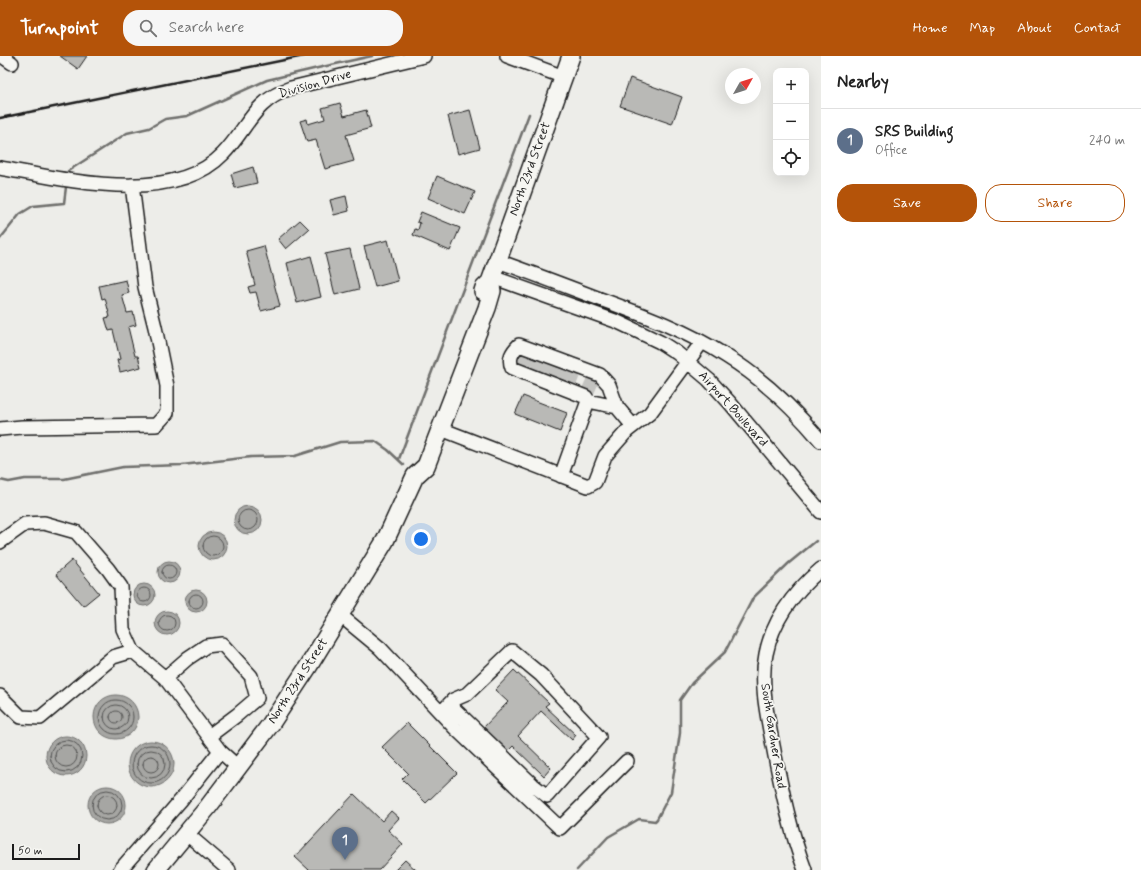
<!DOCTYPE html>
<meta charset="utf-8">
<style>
:root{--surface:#fff;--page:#f6f6f6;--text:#222;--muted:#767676;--line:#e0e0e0;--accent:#b45309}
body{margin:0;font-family:Mynerve,sans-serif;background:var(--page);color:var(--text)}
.controls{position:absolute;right:12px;top:12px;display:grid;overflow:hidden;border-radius:8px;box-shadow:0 4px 16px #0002}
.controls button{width:36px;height:36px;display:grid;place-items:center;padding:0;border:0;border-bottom:1px solid var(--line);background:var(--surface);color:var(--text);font:20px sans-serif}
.compass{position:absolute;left:725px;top:12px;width:36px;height:36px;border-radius:50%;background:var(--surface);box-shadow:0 4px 16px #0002;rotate:51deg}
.scale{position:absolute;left:12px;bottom:10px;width:68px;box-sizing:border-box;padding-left:4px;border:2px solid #1c1c1c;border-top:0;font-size:11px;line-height:14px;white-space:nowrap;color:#1c1c1c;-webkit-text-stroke:3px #f6f6f2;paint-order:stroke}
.you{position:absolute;left:421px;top:483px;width:14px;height:14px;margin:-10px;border:3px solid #fff;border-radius:50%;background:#1a73e8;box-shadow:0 0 0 6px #1a73e833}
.badge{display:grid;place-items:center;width:26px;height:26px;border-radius:50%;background:var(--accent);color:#fff;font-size:13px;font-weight:700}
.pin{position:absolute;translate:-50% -33px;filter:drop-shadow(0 1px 2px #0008)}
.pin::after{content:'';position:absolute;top:21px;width:14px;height:12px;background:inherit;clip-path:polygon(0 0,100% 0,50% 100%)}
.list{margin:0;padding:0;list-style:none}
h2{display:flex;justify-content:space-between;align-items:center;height:52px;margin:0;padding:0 16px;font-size:17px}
h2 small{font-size:13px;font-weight:400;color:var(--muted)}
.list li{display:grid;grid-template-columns:26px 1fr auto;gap:12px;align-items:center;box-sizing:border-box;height:64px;padding:0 16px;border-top:1px solid var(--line)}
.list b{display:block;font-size:15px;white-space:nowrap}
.list p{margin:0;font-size:13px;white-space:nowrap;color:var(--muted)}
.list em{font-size:13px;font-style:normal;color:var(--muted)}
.actions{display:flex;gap:8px;padding:12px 16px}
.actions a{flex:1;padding:9px 0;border:1px solid var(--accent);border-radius:16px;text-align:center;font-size:14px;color:var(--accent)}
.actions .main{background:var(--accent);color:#fff}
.icon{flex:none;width:22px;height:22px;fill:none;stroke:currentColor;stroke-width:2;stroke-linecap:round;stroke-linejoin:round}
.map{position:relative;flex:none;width:821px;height:814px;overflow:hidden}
header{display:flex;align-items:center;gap:24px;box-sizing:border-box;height:56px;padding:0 20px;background:var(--accent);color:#fff}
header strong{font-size:19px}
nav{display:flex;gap:22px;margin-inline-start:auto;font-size:14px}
.search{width:280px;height:36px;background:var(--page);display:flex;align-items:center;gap:10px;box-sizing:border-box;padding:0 14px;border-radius:16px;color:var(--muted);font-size:15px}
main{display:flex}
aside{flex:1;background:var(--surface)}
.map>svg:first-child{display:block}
.water{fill:#a6a6a3;stroke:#6f6f6d}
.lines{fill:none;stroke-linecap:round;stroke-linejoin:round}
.shore{stroke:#535352;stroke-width:1}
.stream{stroke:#6f6f6d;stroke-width:2.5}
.building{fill:#b9b9b6;stroke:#1c1c1c}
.minor-tunnel{stroke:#c3c3c0;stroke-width:13;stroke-dasharray:13 6;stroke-linecap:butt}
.minor-casing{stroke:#1c1c1c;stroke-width:16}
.major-casing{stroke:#1c1c1c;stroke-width:20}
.minor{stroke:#f6f6f2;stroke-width:13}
.major{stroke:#f6f6f2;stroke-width:17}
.rail{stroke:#1c1c1c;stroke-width:2.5}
.labels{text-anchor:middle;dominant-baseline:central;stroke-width:3.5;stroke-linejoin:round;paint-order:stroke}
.street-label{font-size:13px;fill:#1c1c1c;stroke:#f6f6f2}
</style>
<header>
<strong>Turnpoint</strong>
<div class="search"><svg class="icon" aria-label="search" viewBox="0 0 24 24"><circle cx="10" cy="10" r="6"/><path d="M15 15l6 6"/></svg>Search here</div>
<nav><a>Home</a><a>Map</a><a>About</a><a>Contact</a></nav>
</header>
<main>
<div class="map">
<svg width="821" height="814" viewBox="0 0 821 814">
<rect width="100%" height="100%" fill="#edede9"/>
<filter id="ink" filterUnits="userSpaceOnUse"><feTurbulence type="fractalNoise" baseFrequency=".025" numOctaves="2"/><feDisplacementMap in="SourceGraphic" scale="8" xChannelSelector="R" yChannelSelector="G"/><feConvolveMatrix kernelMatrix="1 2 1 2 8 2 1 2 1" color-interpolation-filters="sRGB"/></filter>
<g filter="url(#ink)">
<path class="water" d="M234 464a14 14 0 1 1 28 0a14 14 0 1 1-28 0Z
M199 490a14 14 0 1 1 28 0a14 14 0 1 1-28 0Z
M158 516a11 11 0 1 1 22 0a11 11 0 1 1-22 0Z
M133 539a11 11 0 1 1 22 0a11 11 0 1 1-22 0Z
M185 545a11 11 0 1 1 22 0a11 11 0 1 1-22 0Z
M155 567a12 12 0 1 1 24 0a12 12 0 1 1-24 0Z
M94 661a22 22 0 1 1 44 0a22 22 0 1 1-44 0Z
M46 700a20 20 0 1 1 40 0a20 20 0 1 1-40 0Z
M128 708a23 23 0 1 1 46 0a23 23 0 1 1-46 0Z
M88 749a19 19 0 1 1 38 0a19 19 0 1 1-38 0Z"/>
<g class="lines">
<path class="shore" d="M238 464a10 10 0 1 1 20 0a10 10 0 1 1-20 0Z
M203 490a10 10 0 1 1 20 0a10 10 0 1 1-20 0Z
M162 516a7 7 0 1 1 14 0a7 7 0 1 1-14 0Z
M137 539a7 7 0 1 1 14 0a7 7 0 1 1-14 0Z
M189 545a7 7 0 1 1 14 0a7 7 0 1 1-14 0Z
M159 567a8 8 0 1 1 16 0a8 8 0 1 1-16 0Z
M99 661a17 17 0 1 1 34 0a17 17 0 1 1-34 0Z
M104 661a12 12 0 1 1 24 0a12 12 0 1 1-24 0Z
M110 661a6 6 0 1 1 12 0a6 6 0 1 1-12 0Z
M50 700a16 16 0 1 1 32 0a16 16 0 1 1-32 0Z
M55 700a11 11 0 1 1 22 0a11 11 0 1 1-22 0Z
M132 708a19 19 0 1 1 38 0a19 19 0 1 1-38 0Z
M137 708a14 14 0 1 1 28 0a14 14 0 1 1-28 0Z
M143 708a8 8 0 1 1 16 0a8 8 0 1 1-16 0Z
M92 749a15 15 0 1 1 30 0a15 15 0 1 1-30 0Z
M97 749a10 10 0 1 1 20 0a10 10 0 1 1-20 0Z"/>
<path class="stream" d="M68,117v-2l59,-38 22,-5 16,-9 22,-3 80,-36 55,-13 50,-11
M0,183l20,-25 13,-8 31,-3 2,-16
M399,403l130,-345
M0,424l9,2 16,-3h39l59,-12 59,-2 69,-8 44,-1 45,-14 35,-1 13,9 16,15
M577,814l31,-33 31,-18 16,2 2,-2 14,-27 9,-59v-33l12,-17 33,-31 28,-54 36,-35 27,-22"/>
</g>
<path class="building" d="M60,0h27l-9,13z
M630,22l52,19 -10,27 -52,-18z
M340,47l4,13 22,-6 5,18 -25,7 8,26 -29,8 -9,-29 -9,2 -7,-21 7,-2 1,5 17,-5 -3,-11z
M470,54l10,38 -22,6 -10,-38z
M253,111l4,16 -22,5 -4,-14z
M437,120l38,16 -10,22 -37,-16z
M346,140l3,15 -15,4 -4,-15z
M421,156l39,16 -10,23 -37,-16 2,-6 3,1 2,-7 -3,-1z
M300,164l9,9 -23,20 -8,-10z
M388,184l10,41 -23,6 -11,-41z
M264,190l16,60 -19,5 -5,-19 -6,1 -2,-6 7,-2 -9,-34z
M350,193l9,40 -24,6 -10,-41z
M311,200l10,41 -24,6 -10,-40z
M126,224l3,13 -7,2 5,18 6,-1 3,13 -8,2 7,29h3l3,11 -21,5 -3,-12 3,-1 -7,-29 -4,1 -4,-13 5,-1 -5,-19 -3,1 -3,-13z
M523,340l44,17 -7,19 -45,-18z
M72,504l27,33 -16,13 -27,-32z
M514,614l35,33 -4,3 31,29 -4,5 -31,-29 -23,25 33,32 -7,8 -31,-30 -7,7 -25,-23 27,-28 -13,-12z
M407,667l50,50 -31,30 -24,-24 6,-6 -26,-26z
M354,738l28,27 9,-10 8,7 -11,12 15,14 -24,26h-70l-14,-13z
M405,804l11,10h-21z"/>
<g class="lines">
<path class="minor-tunnel" d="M519,308l4,-11
M528,311l4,-10
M539,315l3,-11
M549,319l4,-10
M560,324l4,-11
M570,327l4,-10
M588,335l5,-11"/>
<defs>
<path id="minor" d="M2,0l10,7
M507,0l57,21
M0,112c63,11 172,39 223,-14 25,-26 30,-53 68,-66l133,-32
M498,205c34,12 68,25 102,38 44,16 87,32 126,57 36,22 68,53 95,85
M492,221l126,45 42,20 17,11 32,27 21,23 91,109
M588,345l-2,-4 -74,-29c-4,-10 0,-16 7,-23l81,30 9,10 8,22
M0,373l22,-2 134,-2 11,-12v-27l-12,-59 -10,-40 -13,-102
M441,373l147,57 7,-4 10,-26 22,-25 23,-18 52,-71
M561,420l27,-75 29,6 16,19
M0,486l25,-18 19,-1 32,9 32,37 13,18 2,42 10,22 32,27 55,73 19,17
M340,559l40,33 75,80 105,100 67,-67
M165,622l23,-20 18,-12 16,-2 29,32 6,22 -20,17 -28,21
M0,640l21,21 19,1 73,-61 20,-6
M441,657l12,-13 14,-6 45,-43 29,24 58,62 -52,59 -14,-11 -84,-81
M187,778l42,36
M120,814l61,-70 39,-49
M805,814c-14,-37 -22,-75 -30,-114 -6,-33 -16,-69 -9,-102 7,-35 29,-63 55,-85"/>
<path id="major" d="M483,235l1,-3 6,-6 81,-226
M156,814l52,-63 62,-82 38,-58 77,-126 30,-65 11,-10 61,-158 5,-17 -2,-9"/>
</defs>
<use href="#minor" class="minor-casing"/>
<use href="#major" class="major-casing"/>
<use href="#minor" class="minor"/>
<use href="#major" class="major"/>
<path class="rail" d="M0,62l304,-62"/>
</g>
</g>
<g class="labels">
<g class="street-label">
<text transform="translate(315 28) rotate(-16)">Division Drive</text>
<text transform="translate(530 113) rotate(-70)">North 23rd Street</text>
<text transform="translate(733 353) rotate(48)">Airport Boulevard</text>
<text transform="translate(298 625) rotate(-57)">North 23rd Street</text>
<text transform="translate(773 680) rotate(81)">South Gardner Road</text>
</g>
</g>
</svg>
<div class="controls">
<button>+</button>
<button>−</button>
<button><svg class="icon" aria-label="locate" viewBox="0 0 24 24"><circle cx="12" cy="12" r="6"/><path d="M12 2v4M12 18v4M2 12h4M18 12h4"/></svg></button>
</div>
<svg class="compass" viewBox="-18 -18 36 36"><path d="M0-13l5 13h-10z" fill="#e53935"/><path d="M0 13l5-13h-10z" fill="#767676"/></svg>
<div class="scale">50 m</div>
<div class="you"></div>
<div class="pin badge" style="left:345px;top:804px;background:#5c6f8a">1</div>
</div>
<aside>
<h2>Nearby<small></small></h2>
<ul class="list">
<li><span class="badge" style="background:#5c6f8a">1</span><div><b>SRS Building</b><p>Office</p></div><em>240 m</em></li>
</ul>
<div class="actions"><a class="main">Save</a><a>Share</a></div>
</aside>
</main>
